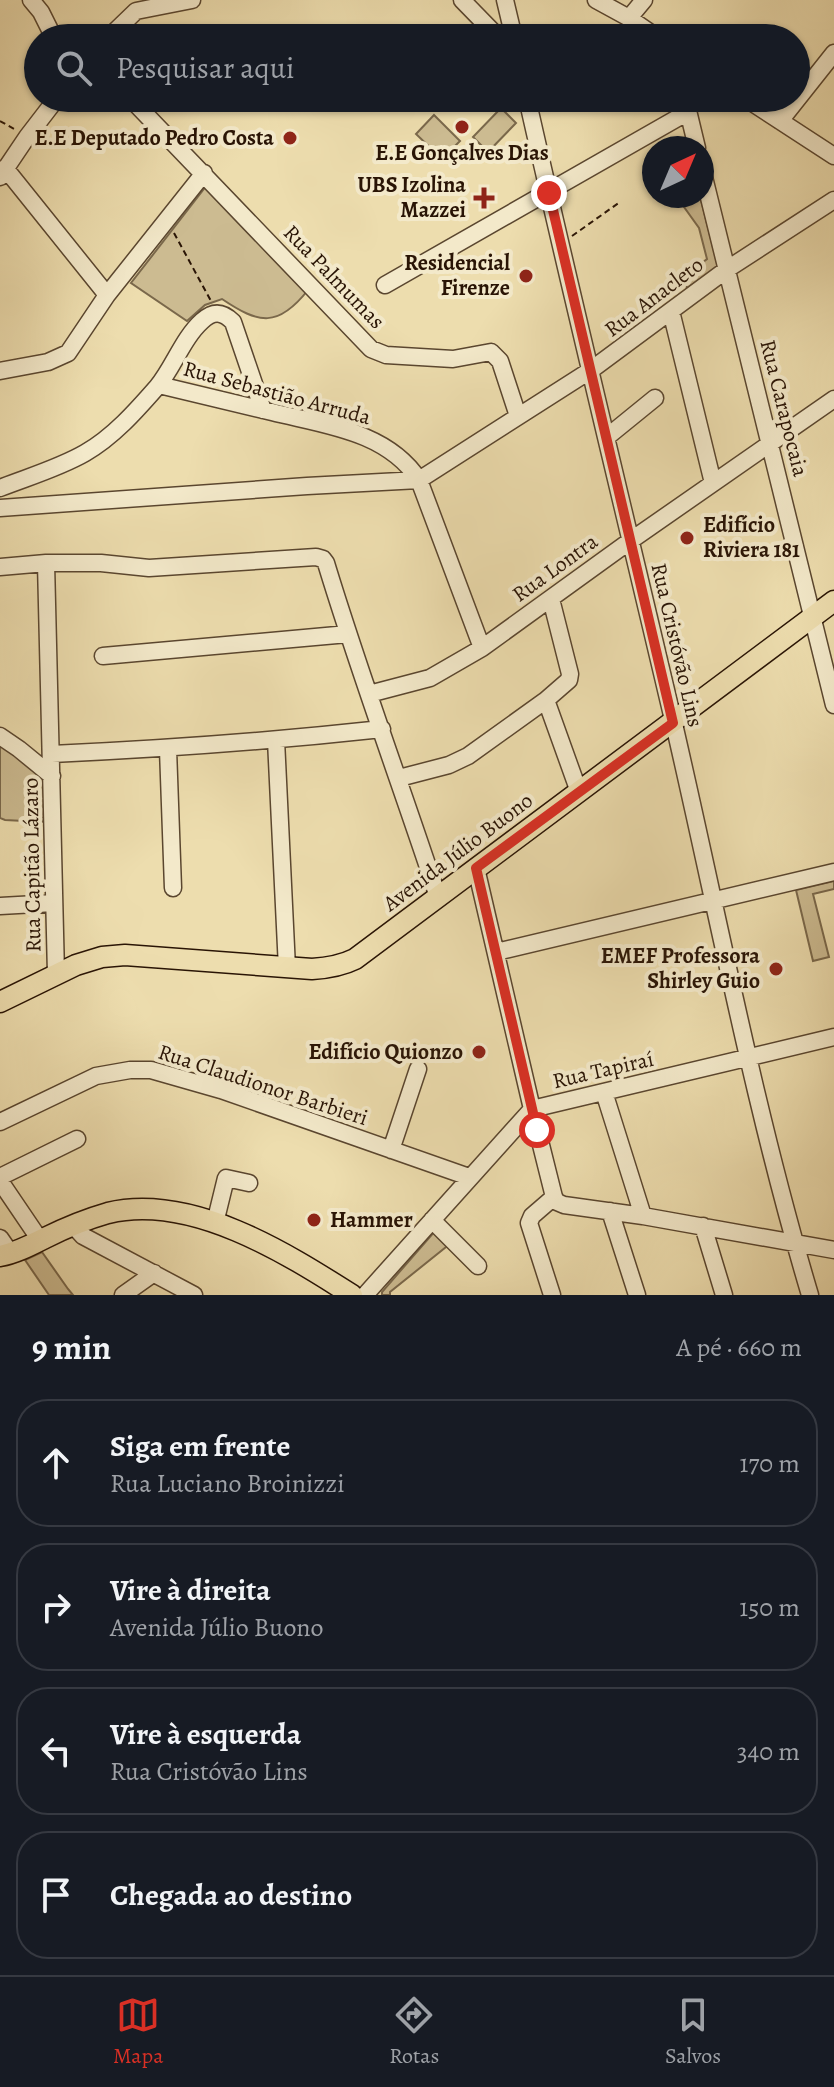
<!DOCTYPE html>
<html lang="pt">
<meta charset="utf-8">
<style>
:root{--surface:#171b24;--page:#20242c;--text:#f1f3f6;--muted:#9ea1a6;--line:#363941;--accent:#d93025}
body{margin:0;font-family:Alegreya,serif;background:var(--page);color:var(--text)}
.compass{position:absolute;left:642px;top:136px;width:72px;height:72px;border-radius:50%;background:var(--surface);box-shadow:0 2px 6px #0004;rotate:44deg}
.stop{position:absolute;width:24px;height:24px;margin:-18px;border:6px solid #d93025;border-radius:50%;background:#fff}
.stop.end{background:#d93025;border-color:#fff;box-shadow:0 2px 8px #0008}
.list{margin:0;padding:0;list-style:none}
h2{display:flex;justify-content:space-between;align-items:center;height:104px;margin:0;padding:0 32px;font-size:34px}
h2 small{font-size:26px;font-weight:400;color:var(--muted)}
.list li{display:grid;grid-template-columns:52px 1fr auto;gap:24px;align-items:center;box-sizing:border-box;height:128px;margin:0 16px 16px;padding:0 16px;border:2px solid var(--line);border-radius:32px}
.list b{display:block;font-size:30px;white-space:nowrap}
.list p{margin:0;font-size:26px;white-space:nowrap;color:var(--muted)}
.list em{font-size:26px;font-style:normal;color:var(--muted)}
.icon{flex:none;width:44px;height:44px;fill:none;stroke:currentColor;stroke-width:2;stroke-linecap:round;stroke-linejoin:round}
.map{position:relative;flex:none;width:834px;height:1295px;overflow:hidden}
.search{position:absolute;background:var(--surface);box-shadow:0 2px 6px #0004;left:24px;right:24px;top:24px;height:88px;display:flex;align-items:center;gap:20px;box-sizing:border-box;padding:0 28px;border-radius:44px;color:var(--muted);font-size:30px}
.sheet{height:680px;background:var(--surface)}
nav{display:flex;justify-content:space-around;align-items:center;box-sizing:border-box;height:112px;border-top:2px solid var(--line);background:var(--surface);font-size:22px;color:var(--muted)}
nav a{display:grid;justify-items:center;gap:4px}
nav .on{color:var(--accent)}
.map>svg:first-child{display:block}
.green{fill:#ccbb91;stroke:#7a684b;stroke-width:2}
.lines{fill:none;stroke-linecap:round;stroke-linejoin:round}
.minor-casing{stroke:#5a462f;stroke-width:19}
.major-casing{stroke:#291405;stroke-width:23}
.path{stroke:#291405;stroke-width:2;stroke-dasharray:6 4;stroke-linecap:butt}
.minor{stroke:#f3e9ca;stroke-width:16}
.major{stroke:#edddae;stroke-width:20}
.route{stroke:#d93025;stroke-width:10}
.poi-dot{fill:#8f2418;stroke:#f3e9ca;stroke-width:3}
.labels{text-anchor:middle;dominant-baseline:central;stroke-width:8;stroke-linejoin:round;paint-order:stroke}
.poi-label{font-size:22px;font-weight:bold;fill:#291405;stroke:#f3e9ca;text-anchor:end}
.street-label{font-size:22px;fill:#291405;stroke:#f3e9ca}
</style>
<div class="map">
<svg width="834" height="1295" viewBox="0 0 834 1295">
<rect width="100%" height="100%" fill="#edddae"/>
<filter id="stains"><feTurbulence type="fractalNoise" baseFrequency=".0025" numOctaves="4"/><feColorMatrix values="0 0 0 0 .2 0 0 0 0 .09 0 0 0 0 .02 0 0 0 .5 -.17"/></filter>
<radialGradient id="worn" r=".72"><stop offset=".6" stop-color="#630" stop-opacity="0"/><stop offset="1" stop-color="#630" stop-opacity=".3"/></radialGradient>
<path class="green" d="M501,108l15,15 -28,29 -15,-15z
M434,115l26,26 -18,18 -26,-25z
M207,185l101,105c-30,38 -49,34 -86,9l-17,6 -18,16 -56,-38z
M685,196h15l18,71 -31,21 -5,-10 25,-19 -8,-31 -20,-28z
M0,741l45,31 -2,50 -38,-2 -5,-2z
M834,881v8l-21,5 16,63 -16,4 -17,-71z
M435,1231l16,12 -61,49v3h-8v-3z
M42,1252l26,37 5,6h-24l-24,-35z"/>
<g class="lines">
<defs>
<path id="minor" d="M31,0l10,12 13,26
M462,0l37,38
M505,0l9,38
M596,0l33,18 29,20
M629,18l15,-18
M108,38l28,-27 56,-11
M130,98l241,251 15,6 67,4 38,-7 9,9 18,55
M527,98c47,209 98,417 147,626 44,190 80,384 136,571
M685,98l12,50
M745,98l89,58
M780,121l54,-68
M5,168l102,127
M702,169l132,536
M0,177l27,-40 30,-39
M385,285l303,-173
M671,311l42,172
M0,371l48,-9 20,-9 39,-58 97,-122
M159,385c38,9 76,18 113,27 52,13 115,19 147,68l63,168
M607,437l48,-39
M0,488c28,-11 59,-20 85,-35 28,-16 51,-42 72,-66 16,-19 26,-49 45,-66 11,-10 20,-10 31,1l30,88
M0,508l307,-22 112,-6 172,-110 135,-100 108,-70
M46,563l10,411
M0,567l46,-4h55l48,5 167,-11 7,2 3,4c34,112 75,222 112,334
M103,656l245,-22
M369,694l61,-16 52,-30 148,-107 204,-142
M546,700l33,92
M0,736l19,13 33,27
M276,740l11,228
M168,749l5,139
M52,754c110,-5 220,-13 330,-25
M399,778l50,-13 19,-9 78,-56 23,-20 1,-6 -19,-75
M476,868l56,241 22,88
M0,906l54,-3
M496,952l338,-80
M604,1092l39,124
M0,1122l96,-46 34,-6h21l70,20 248,87
M391,1150l27,-81
M0,1177l77,-38
M0,1181l40,59
M554,1197l3,5 7,3 79,11 191,34
M610,1211l27,84
M432,1220l46,46
M215,1223l11,-45 23,5
M73,1225l10,11 111,59
M703,1226l21,69
M0,1238l11,16
M123,1295l31,-22
M365,1295l167,-186 302,-72
M552,1295l-23,-72 3,-7 22,-19"/>
<path id="major" d="M0,1002l76,-37 26,-8 23,-2 187,14c16,-1 29,-3 43,-10l479,-358
M0,1256c16,-3 31,-11 45,-18 20,-10 42,-19 63,-25 83,-20 178,40 244,82"/>
</defs>
<use href="#minor" class="minor-casing"/>
<use href="#major" class="major-casing"/>
<path class="path" d="M0,121l16,9
M174,233l37,68
M572,236l48,-34"/>
<use href="#minor" class="minor"/>
<use href="#major" class="major"/>
</g>
<g class="lines">
<path class="route" d="M537,1130l-61,-262 197,-145 -124,-530"/>
</g>
<g class="poi-dot">
<circle cx="462" cy="127" r="8"/>
<circle cx="290" cy="138" r="8"/>
<path d="M480 186h8v8h8v8h-8v8h-8v-8h-8v-8h8z"/>
<circle cx="526" cy="276" r="8"/>
<circle cx="687" cy="538" r="8"/>
<circle cx="776" cy="969" r="8"/>
<circle cx="479" cy="1052" r="8"/>
<circle cx="314" cy="1220" r="8"/>
</g>
<g class="labels">
<g class="poi-label">
<text x="274" y="138">E.E Deputado Pedro Costa</text>
<text x="462" y="153" text-anchor="middle">E.E Gonçalves Dias</text>
<text x="466" y="185">UBS Izolina<tspan x="466" dy="25">Mazzei</tspan></text>
<text x="510" y="263">Residencial<tspan x="510" dy="25">Firenze</tspan></text>
<text x="703" y="525" text-anchor="start">Edifício<tspan x="703" dy="25">Riviera 181</tspan></text>
<text x="760" y="956">EMEF Professora<tspan x="760" dy="25">Shirley Guio</tspan></text>
<text x="463" y="1052">Edifício Quionzo</text>
<text x="330" y="1220" text-anchor="start">Hammer</text>
</g>
<g class="street-label">
<text transform="translate(334 277) rotate(46)">Rua Palmumas</text>
<text transform="translate(654 297) rotate(-37)">Rua Anacleto</text>
<text transform="translate(277 393) rotate(15)">Rua Sebastião Arruda</text>
<text transform="translate(784 408) rotate(76)">Rua Carapocaia</text>
<text transform="translate(555 568) rotate(-36)">Rua Lontra</text>
<text transform="translate(677 645) rotate(77)">Rua Cristóvão Lins</text>
<text transform="translate(458 852) rotate(-37)">Avenida Júlio Buono</text>
<text transform="translate(32 865) rotate(-91)">Rua Capitão Lázaro</text>
<text transform="translate(603 1070) rotate(-13)">Rua Tapiraí</text>
<text transform="translate(263 1085) rotate(18)">Rua Claudionor Barbieri</text>
</g>
</g>
<rect width="100%" height="100%" filter="url(#stains)"/>
<rect width="100%" height="100%" fill="url(#worn)"/>
</svg>
<svg class="compass" viewBox="-18 -18 36 36"><path d="M0-13l5 13h-10z" fill="#e53935"/><path d="M0 13l5-13h-10z" fill="#9ea1a6"/></svg>
<div class="stop" style="left:537px;top:1130px"></div>
<div class="stop end" style="left:549px;top:193px"></div>
<div class="search"><svg class="icon" aria-label="search" viewBox="0 0 24 24"><circle cx="10" cy="10" r="6"/><path d="M15 15l6 6"/></svg>Pesquisar aqui</div>
</div>
<section class="sheet">
<h2>9 min<small>A pé · 660 m</small></h2>
<ul class="list">
<li><svg class="icon" aria-label="ahead" viewBox="0 0 24 24"><path d="M12 20V5M6 11l6-6 6 6"/></svg><div><b>Siga em frente</b><p>Rua Luciano Broinizzi</p></div><em>170 m</em></li>
<li><svg class="icon" aria-label="right" viewBox="0 0 24 24"><path d="M7 20v-9h11M14 6l5 5-5 5"/></svg><div><b>Vire à direita</b><p>Avenida Júlio Buono</p></div><em>150 m</em></li>
<li><svg class="icon" aria-label="left" viewBox="0 0 24 24"><path d="M17 20v-9H6M10 6l-5 5 5 5"/></svg><div><b>Vire à esquerda</b><p>Rua Cristóvão Lins</p></div><em>340 m</em></li>
<li><svg class="icon" aria-label="arrive" viewBox="0 0 24 24"><path d="M6 21V4h12l-3 4 3 4H6"/></svg><div><b>Chegada ao destino</b></div></li>
</ul>
</section>
<nav>
<a class="on"><svg class="icon" aria-label="map" viewBox="0 0 24 24"><path d="M3 6l6-2 6 2 6-2v14l-6 2-6-2-6 2zM9 4v14M15 6v14"/></svg>Mapa</a>
<a><svg class="icon" aria-label="directions" viewBox="0 0 24 24"><path d="M12 3l9 9-9 9-9-9zM9 14v-3h6M13 9l2 2-2 2"/></svg>Rotas</a>
<a><svg class="icon" aria-label="saved" viewBox="0 0 24 24"><path d="M7 4h10v16l-5-4-5 4z"/></svg>Salvos</a>
</nav>
